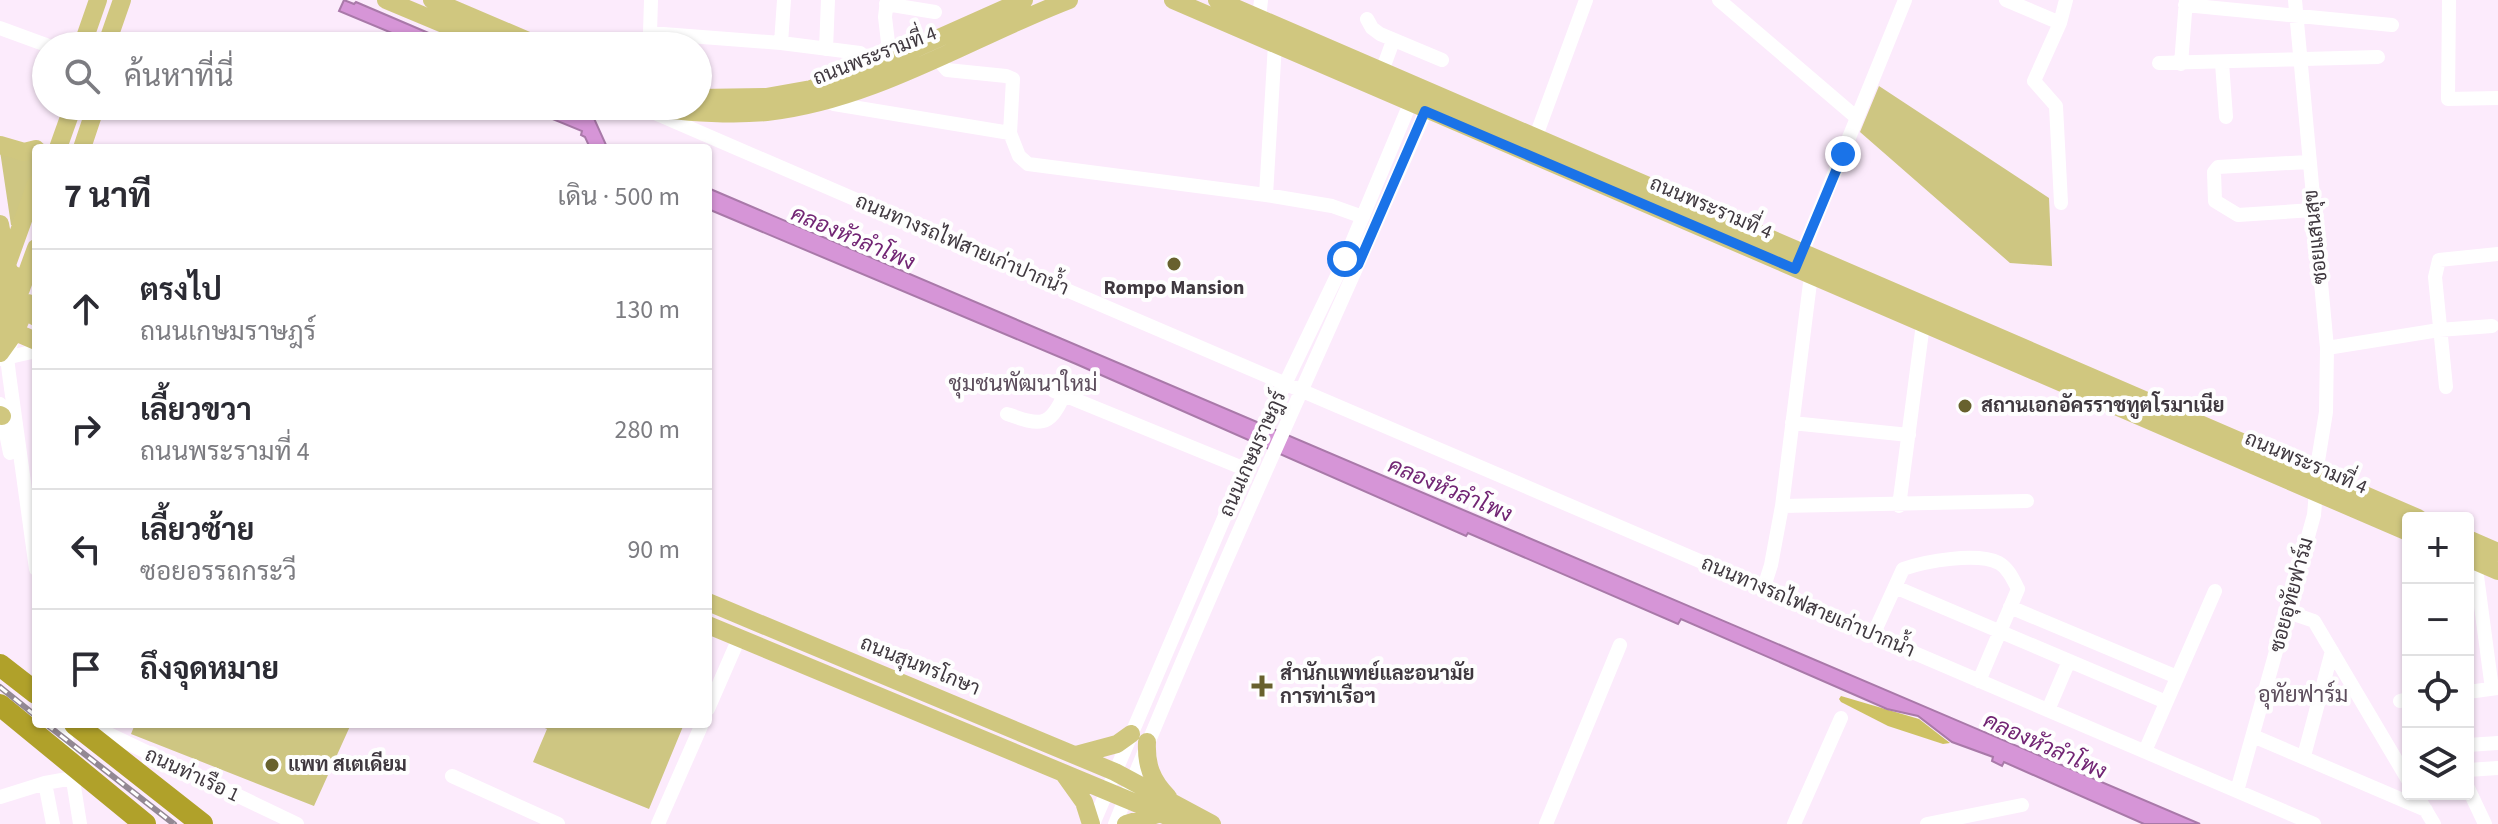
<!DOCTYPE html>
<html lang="th">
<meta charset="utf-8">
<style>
:root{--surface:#fff;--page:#f2f2f3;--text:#2b2b33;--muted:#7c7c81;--line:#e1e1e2}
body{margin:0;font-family:"Source Sans 3",Sarabun,sans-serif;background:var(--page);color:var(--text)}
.controls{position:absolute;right:24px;bottom:24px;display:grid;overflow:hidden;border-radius:8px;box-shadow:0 2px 6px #0004}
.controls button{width:72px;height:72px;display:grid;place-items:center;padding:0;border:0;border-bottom:2px solid var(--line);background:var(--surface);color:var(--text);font:40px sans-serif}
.stop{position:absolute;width:24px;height:24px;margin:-18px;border:6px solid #1a73e8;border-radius:50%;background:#fff}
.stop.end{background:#1a73e8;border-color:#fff;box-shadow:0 2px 8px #0008}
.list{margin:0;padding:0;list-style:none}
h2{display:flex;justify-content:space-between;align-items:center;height:104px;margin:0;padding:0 32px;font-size:34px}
h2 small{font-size:26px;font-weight:400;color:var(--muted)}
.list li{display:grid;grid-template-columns:52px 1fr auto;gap:24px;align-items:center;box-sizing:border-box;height:120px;padding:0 32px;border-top:2px solid var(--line)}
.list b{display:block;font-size:30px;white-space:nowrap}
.list p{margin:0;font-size:26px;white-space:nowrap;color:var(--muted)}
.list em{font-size:26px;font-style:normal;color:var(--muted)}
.icon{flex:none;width:44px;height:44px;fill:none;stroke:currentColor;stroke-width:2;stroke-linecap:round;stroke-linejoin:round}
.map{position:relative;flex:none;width:2498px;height:824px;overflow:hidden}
.search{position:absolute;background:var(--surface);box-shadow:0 2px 6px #0004;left:32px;top:32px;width:680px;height:88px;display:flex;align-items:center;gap:20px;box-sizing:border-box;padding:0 28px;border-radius:44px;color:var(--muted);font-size:30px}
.panel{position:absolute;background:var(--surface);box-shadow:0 2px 6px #0004;left:32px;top:144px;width:680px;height:584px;border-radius:8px}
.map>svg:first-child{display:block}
.green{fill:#cec682}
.forest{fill:#cec264}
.water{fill:#d695d7;stroke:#a979a9;stroke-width:2}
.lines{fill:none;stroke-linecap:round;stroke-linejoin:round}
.minor{stroke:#fff;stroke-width:14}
.major{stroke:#d0c77f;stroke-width:18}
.highway{stroke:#b0a12a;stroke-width:22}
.rail-casing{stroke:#938893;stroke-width:6}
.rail{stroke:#fefefe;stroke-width:3;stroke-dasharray:9;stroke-linecap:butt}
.route{stroke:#1a73e8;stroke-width:10}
.poi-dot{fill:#68612e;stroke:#fefefe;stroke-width:3}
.labels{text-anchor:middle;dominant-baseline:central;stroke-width:8;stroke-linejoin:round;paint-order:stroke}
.street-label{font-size:20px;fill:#3f383f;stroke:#fefefe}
.poi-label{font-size:20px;font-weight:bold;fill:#3f383f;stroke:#fefefe;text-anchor:start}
.water-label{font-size:22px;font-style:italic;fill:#712473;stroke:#fefefe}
.neighbourhood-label{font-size:22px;fill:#5c4d5c;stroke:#fefefe}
</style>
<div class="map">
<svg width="2498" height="824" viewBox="0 0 2498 824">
<rect width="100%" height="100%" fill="#fcebfc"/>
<path class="green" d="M1879,86l170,112 3,68 -42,-3 -150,-131z
M0,151l36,5v15l-18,54h-7z
M135,724h216l-37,82 -183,-72z
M535,724h149l-35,85 -116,-47 14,-33z"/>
<path class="forest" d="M1841,696l78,23 31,24 -7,1 -55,-18 -47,-24 -2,-3z"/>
<path class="water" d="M344,0l10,4 2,-2 103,44h-36l-84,-35z
M521,106h52l19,8 14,31 7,3h-23l-5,-11 -4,-2 1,-4z
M708,188l1492,636h-56l-140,-62 -2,4 -10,-5 1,-4 -41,-15 -34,-26 -31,-7 -206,-90 -3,5 -210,-91 -2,3 -390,-172 -368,-155z"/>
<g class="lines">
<path class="minor" d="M887,0l-2,17 5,42
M1719,0l138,118
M2006,0l54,23
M2295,0l32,348 -1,64 -10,61
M2449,0l-1,99 50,-1
M886,4l49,8
M2185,5l207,20
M1259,19l2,-19
M1367,19l5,9 8,6 62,26
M0,28l49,18
M650,33l131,10 79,10 16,13
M781,43l3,-43
M644,46l6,-13 1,-33
M826,49l2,-49
M936,57l11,13 59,6 7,3 -3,54 9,23 9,8 238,31 66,11 31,11
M2159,63l219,-6
M2222,63l4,54
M2181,64l5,-64
M1382,71l11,-30
M826,100l8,4 176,29
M655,113c552,239 1106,473 1659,711
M1536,136l50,-136
M2308,162l-90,5 -4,5 1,29 23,14 75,-5
M1266,195l9,-151
M2061,203l-5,-97 -22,-25 26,-58 6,-23
M1802,253l103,-253
M12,340l-5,17 2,17 27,195
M2327,348l112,-18 53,-4
M1,359l35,-8
M2446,387l-11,-110 4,-17 59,-6
M1054,391l191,78
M0,404l10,49
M1007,414c32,11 42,15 57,-19
M1792,423l117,12
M1782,506l245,-5
M1899,506l24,-182
M2475,561l17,128
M1764,587l7,-22 11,-59 29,-231
M1895,587l271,115
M2010,607l167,70
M2288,612l26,9 94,159
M1873,635l30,-66c23,-8 74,-17 96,-6 9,5 14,16 19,26l-39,92
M2468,692l30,-4
M2400,701l8,-2
M708,709l31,-71
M2048,710l21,-49
M64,724l16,100
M88,724l209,100
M2253,736l173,74
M2468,745l30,-2
M2145,751l70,-160
M2304,756l28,-105
M2468,770l30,-2
M452,776l106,48
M45,783l8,41
M2468,788l17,36
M2237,791l77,-276 2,-24
M2416,794l18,30
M0,797l45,-14 28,-5
M658,824l44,-100
M1093,824l158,-369 94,-196 69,-165
M1115,824c98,-244 210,-482 315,-723
M1546,824l74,-179
M1794,824l47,-106
M1927,824l95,-19"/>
<path class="major" d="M386,0l110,46
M432,0l108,46
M1173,0l1235,532
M1217,0l1201,518
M82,46l16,-46
M106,46l16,-46
M698,98l68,-1 45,-8 65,-23 148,-66
M639,106c43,6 85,10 128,6 107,-12 203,-74 302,-112
M0,145l24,7 12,-3
M58,148l15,-42
M82,148l14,-42
M0,224l8,44 17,43 11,6
M0,284l36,-100
M0,306l14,-31
M10,323l5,9 21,9
M0,331l21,-42 15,-41
M0,353l15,-21 13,-29
M0,415l2,1
M2468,539l30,13
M2468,558l30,13
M708,602l407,170 97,52
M708,625l478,199
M1147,742c-1,22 4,38 21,55
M1076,755l41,-11 14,-10
M1064,774l20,28 7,22
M1126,824l35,-11"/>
<path class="highway" d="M0,665l36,28
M0,705l145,119
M75,724l127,100"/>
<defs>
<path id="rail" d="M0,687l36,29
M46,724l128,100"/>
</defs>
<use href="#rail" class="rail-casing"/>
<use href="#rail" class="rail"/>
</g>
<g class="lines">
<path class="route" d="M1345,259l13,6 67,-154 370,158 48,-115"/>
</g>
<g class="poi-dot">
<circle cx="1174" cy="264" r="8"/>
<circle cx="1965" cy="406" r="8"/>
<path d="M1258 674h8v8h8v8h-8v8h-8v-8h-8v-8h8z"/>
<circle cx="272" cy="765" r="8"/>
</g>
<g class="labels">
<g class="street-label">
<text transform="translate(875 56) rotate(-21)">ถนนพระรามที่ 4</text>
<text transform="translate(1711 208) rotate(23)">ถนนพระรามที่ 4</text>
<text transform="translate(2316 237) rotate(-96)">ซอยแสนสุข</text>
<text transform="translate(962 245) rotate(23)">ถนนทางรถไฟสายเก่าปากน้ำ</text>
<text transform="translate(1253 454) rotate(-66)">ถนนเกษมราษฎร์</text>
<text transform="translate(2306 463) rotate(23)">ถนนพระรามที่ 4</text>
<text transform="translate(2292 595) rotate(-75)">ซอยอุทัยฟาร์ม</text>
<text transform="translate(1808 607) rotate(23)">ถนนทางรถไฟสายเก่าปากน้ำ</text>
<text transform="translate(920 666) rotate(22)">ถนนสุนทรโกษา</text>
<text transform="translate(192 775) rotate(25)">ถนนท่าเรือ 1</text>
</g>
<g class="poi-label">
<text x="1174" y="288" text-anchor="middle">Rompo Mansion</text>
<text x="1981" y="406">สถานเอกอัครราชทูตโรมาเนีย</text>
<text x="1280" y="674">สำนักแพทย์และอนามัย<tspan x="1280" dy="23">การท่าเรือฯ</tspan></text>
<text x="288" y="765">แพท สเตเดียม</text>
</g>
<g class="water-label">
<text transform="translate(853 238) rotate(23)">คลองหัวลำโพง</text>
<text transform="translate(1450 490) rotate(23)">คลองหัวลำโพง</text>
<text transform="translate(2045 746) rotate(24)">คลองหัวลำโพง</text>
</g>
<g class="neighbourhood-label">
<text x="1023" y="384">ชุมชนพัฒนาใหม่</text>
<text x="2303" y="695">อุทัยฟาร์ม</text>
</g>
</g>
</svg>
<div class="controls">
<button>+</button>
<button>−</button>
<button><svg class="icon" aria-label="locate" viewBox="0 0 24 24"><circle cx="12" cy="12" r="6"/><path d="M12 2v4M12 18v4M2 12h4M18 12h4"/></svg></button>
<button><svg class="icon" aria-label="layers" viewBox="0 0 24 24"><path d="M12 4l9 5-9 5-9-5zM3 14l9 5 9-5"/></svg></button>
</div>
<div class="stop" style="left:1345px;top:259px"></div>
<div class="stop end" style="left:1843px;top:154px"></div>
<div class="search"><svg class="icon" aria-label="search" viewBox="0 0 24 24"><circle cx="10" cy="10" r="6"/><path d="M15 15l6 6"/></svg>ค้นหาที่นี่</div>
<section class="panel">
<h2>7 นาที<small>เดิน · 500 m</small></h2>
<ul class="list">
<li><svg class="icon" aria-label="ahead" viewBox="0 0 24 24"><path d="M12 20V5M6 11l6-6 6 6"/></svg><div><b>ตรงไป</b><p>ถนนเกษมราษฎร์</p></div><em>130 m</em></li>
<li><svg class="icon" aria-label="right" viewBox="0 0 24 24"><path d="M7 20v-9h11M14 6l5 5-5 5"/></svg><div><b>เลี้ยวขวา</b><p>ถนนพระรามที่ 4</p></div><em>280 m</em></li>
<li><svg class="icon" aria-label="left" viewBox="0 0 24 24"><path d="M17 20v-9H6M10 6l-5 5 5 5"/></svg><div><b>เลี้ยวซ้าย</b><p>ซอยอรรถกระวี</p></div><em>90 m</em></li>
<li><svg class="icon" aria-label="arrive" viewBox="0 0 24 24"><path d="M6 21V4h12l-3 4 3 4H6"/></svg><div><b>ถึงจุดหมาย</b></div></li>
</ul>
</section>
</div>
